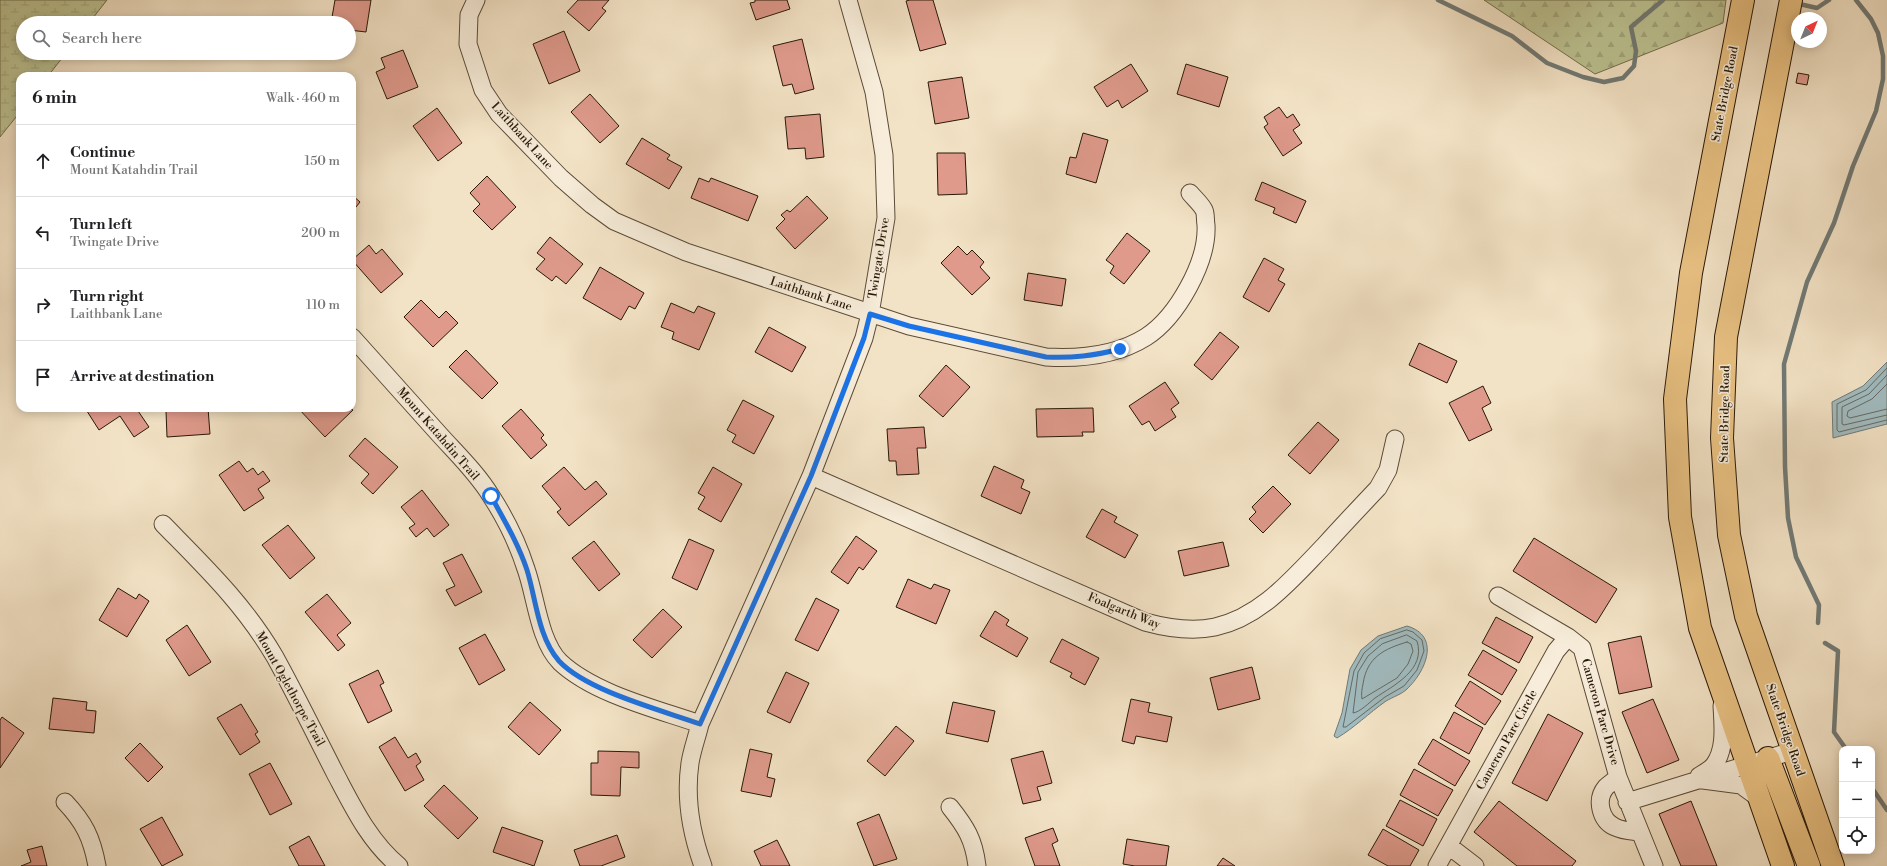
<!DOCTYPE html>
<meta charset="utf-8">
<style>
:root{--surface:#fff;--page:#f2f2f2;--text:#202124;--muted:#757577;--line:#e0e0e0}
body{margin:0;font-family:"Libre Bodoni",serif;background:var(--page);color:var(--text)}
.controls{position:absolute;right:12px;bottom:12px;display:grid;overflow:hidden;border-radius:8px;box-shadow:0 2px 10px #0003}
.controls button{width:36px;height:36px;display:grid;place-items:center;padding:0;border:0;border-bottom:1px solid var(--line);background:var(--surface);color:var(--text);font:20px sans-serif}
.compass{position:absolute;left:1791px;top:12px;width:36px;height:36px;border-radius:50%;background:var(--surface);box-shadow:0 2px 10px #0003;rotate:43deg}
.stop{position:absolute;width:12px;height:12px;margin:-9px;border:3px solid #1a73e8;border-radius:50%;background:#fff}
.stop.end{background:#1a73e8;border-color:#fff;box-shadow:0 1px 4px #0008}
.list{margin:0;padding:0;list-style:none}
h2{display:flex;justify-content:space-between;align-items:center;height:52px;margin:0;padding:0 16px;font-size:17px}
h2 small{font-size:13px;font-weight:400;color:var(--muted)}
.list li{display:grid;grid-template-columns:26px 1fr auto;gap:12px;align-items:center;box-sizing:border-box;height:72px;padding:0 16px;border-top:1px solid var(--line)}
.list b{display:block;font-size:15px;white-space:nowrap}
.list p{margin:0;font-size:13px;white-space:nowrap;color:var(--muted)}
.list em{font-size:13px;font-style:normal;color:var(--muted)}
.icon{flex:none;width:22px;height:22px;fill:none;stroke:currentColor;stroke-width:2;stroke-linecap:round;stroke-linejoin:round}
.map{position:relative;flex:none;width:1887px;height:866px;overflow:hidden}
.search{position:absolute;background:var(--surface);box-shadow:0 2px 10px #0003;left:16px;top:16px;width:340px;height:44px;display:flex;align-items:center;gap:10px;box-sizing:border-box;padding:0 14px;border-radius:22px;color:var(--muted);font-size:15px}
.panel{position:absolute;background:var(--surface);box-shadow:0 2px 10px #0003;left:16px;top:72px;width:340px;height:340px;border-radius:12px}
.map>svg:first-child{display:block}
.forest{fill:url(#forest-firs);stroke:#726e4d}
.wetland{fill:url(#wetland-marsh);stroke:#726e4d}
.water{fill:#a1bbbf;stroke:#717a75}
.lines{fill:none;stroke-linecap:round;stroke-linejoin:round}
.shore{stroke:#646a63;stroke-width:1}
.stream{stroke:#717a75;stroke-width:4.5}
.building{fill:#df9a8c;stroke:#281807}
.minor-casing{stroke:#5b4b37;stroke-width:19}
.trunk-casing{stroke:#281807;stroke-width:24}
.minor{stroke:#f7edda;stroke-width:17}
.trunk{stroke:#eac283;stroke-width:22}
.route{stroke:#1a73e8;stroke-width:5}
.labels{text-anchor:middle;dominant-baseline:central;stroke-width:3;stroke-linejoin:round;paint-order:stroke}
.street-label{font-size:12px;fill:#281807;stroke:#f7edda}
</style>
<div class="map">
<svg width="1887" height="866" viewBox="0 0 1887 866">
<defs>
<pattern id="forest-firs" width="22" height="20" patternUnits="userSpaceOnUse"><rect width="22" height="20" fill="#bdc393"/><path d="M5 1l3.5 6h-7zM16 11l3.5 6h-7z" fill="#a2a77d"/></pattern>
<pattern id="wetland-marsh" width="20" height="14" patternUnits="userSpaceOnUse"><rect width="20" height="14" fill="#bdc393"/><path d="M1 5h8M5 5V1M11 12h8M15 12V8" fill="none" stroke="#a2a77d"/></pattern>
</defs>
<rect width="100%" height="100%" fill="#f3e3c6"/>
<filter id="stains"><feTurbulence type="fractalNoise" baseFrequency=".005" numOctaves="4"/><feColorMatrix values="0 0 0 0 .2 0 0 0 0 .09 0 0 0 0 .02 0 0 0 .5 -.17"/></filter>
<radialGradient id="worn" r=".72"><stop offset=".6" stop-color="#630" stop-opacity="0"/><stop offset="1" stop-color="#630" stop-opacity=".3"/></radialGradient>
<path class="forest" d="M1484,0h242l-3,23 -128,51z"/>
<path class="wetland" d="M0,0h107l-18,23h-66v30h43l-18,23h-28v36l-20,25z"/>
<path class="water" d="M1887,362v62l-54,14 -1,-36 31,-16z
M1407,626c34,10 19,45 0,63 -5,5 -14,8 -21,12 -17,12 -32,27 -49,37l-3,-2 8,-23 8,-44 11,-19 17,-14z"/>
<g class="lines">
<path class="shore" d="M1887,368l-21,22 -29,14v26l2,2 48,-12
M1887,375l-18,19 -27,13v17l2,1 43,-10
M1887,384l-15,15 -24,12 -1,5 3,2 37,-9
M1407,630l6,2 9,8 2,11 -7,19 -13,16 -19,11 -39,30h-3l11,-56 10,-18 16,-14z
M1407,635l10,6c9,29 -23,44 -42,57 -6,5 -15,14 -22,15l5,-41 10,-16 14,-12z
M1407,642l4,2 2,7 -5,13 -11,14 -35,21c-1,-5 0,-10 1,-15 4,-27 21,-35 44,-42z"/>
<path class="stream" d="M1438,0l74,36 35,27 36,14 21,5 19,-4 11,-12 2,-15 -5,-24 32,-27
M1795,3l22,5 12,-8
M1818,623l1,-18 -23,-48 -8,-39 -3,-51 -1,-103 23,-82 27,-59 19,-57 23,-55 7,-32v-23l-5,-23 -7,-14 -15,-19
M1825,643l13,8 -4,81 12,17
M1872,788l15,22"/>
</g>
<path class="building" d="M335,0h36l-5,32 -17,-2v-7h-18z
M578,0h31l-7,8 4,3 -17,20 -22,-19z
M755,0h32l3,9 -34,11 -6,-17 5,-1z
M910,0h23l13,44 -26,7 -14,-50z
M564,31l16,40 -31,13 -16,-40z
M802,39l12,50 -19,5 -3,-10 -9,2 -10,-40z
M403,50l15,37 -31,12 -11,-27 9,-4 -4,-10z
M1131,64l17,27 -26,17 -4,-8 -11,7 -13,-20z
M1186,64l42,13 -9,30 -42,-13z
M1798,73l11,2 -2,10 -11,-2z
M962,77l7,41 -34,6 -7,-42z
M590,94l29,32 -19,17 -29,-31z
M1279,107l8,11 6,-4 7,11 -7,5 9,13 -19,13 -19,-29 4,-3 -4,-7z
M437,108l25,35 -24,18 -25,-35z
M820,114l4,43 -18,2 -1,-11 -17,1 -3,-32z
M1083,133l25,7 -12,43 -30,-9 4,-17 6,1z
M642,138l28,17 -3,4 15,8 -13,22 -43,-25z
M937,153h28l2,41 -29,1z
M487,176l29,31 -24,23 -19,-19 7,-7 -10,-11z
M699,178l10,4 2,-4 47,18 -10,25 -57,-23z
M1262,182l44,19 -10,22 -23,-10 2,-5 -20,-8z
M352,195l8,7 -8,10z
M807,196l21,22 -33,31 -19,-21 9,-9 -4,-4 6,-5 3,2z
M1127,233l23,18 -26,33 -14,-11 4,-7 -8,-6z
M550,237l33,27 -17,20 -10,-8 -4,5 -16,-12 9,-10 -8,-6z
M369,245l7,9 6,-5 21,25 -22,19 -29,-33z
M958,246l9,9 5,-5 12,12 -4,5 10,11 -18,17 -31,-32z
M1264,258l20,11 -6,11 7,4 -16,28 -26,-15z
M600,267l44,26 -9,16 -6,-3 -8,14 -38,-22z
M1028,273l38,6 -4,27 -38,-6z
M421,300l18,18 7,-7 12,12 -25,24 -29,-30z
M671,303l23,10 4,-7 17,7 -16,37 -27,-11 2,-7 -13,-5z
M769,327l37,20 -14,25 -37,-20z
M1220,332l19,15 -27,33 -18,-15z
M1419,343l38,18 -10,22 -38,-18z
M466,350l32,33 -16,16 -33,-32z
M946,365l24,22 -27,30 -24,-21z
M1165,382l14,21 -8,6 5,8 -21,14 -6,-10 -7,4 -13,-19z
M1483,386l8,17 -9,5 10,22 -23,11 -20,-38z
M743,400l31,16 -20,38 -22,-12 4,-7 -9,-5z
M85,408h51l13,19 -15,10 -14,-21 -21,14z
M179,408h29l2,26 -43,3 -1,-26 13,-1z
M298,408h52l3,2 -28,27z
M1093,408l1,24h-12l1,4 -46,1 -1,-28z
M521,409l23,26 -3,3 6,7 -16,14 -29,-33z
M1318,422l21,18 -29,34 -22,-19z
M924,427l2,21h-9l2,26 -22,1 -1,-14h-7l-2,-32z
M365,438l33,29 -25,27 -12,-11 8,-9 -20,-18z
M239,461l8,11 6,-4 5,7 5,-4 7,10 -12,8 6,9 -20,13 -25,-36z
M994,466l30,14 -3,8 9,4 -9,22 -40,-18z
M564,467l21,23 11,-9 11,13 -38,32 -12,-14 4,-3 -19,-23z
M713,467l29,17 -21,38 -23,-13 7,-12 -7,-4z
M1273,486l18,18 -28,29 -14,-14 7,-7 -4,-5z
M422,490l27,35 -15,12 -7,-9 -11,9 -7,-9 6,-4 -14,-17z
M1102,509l15,8 -3,5 24,13 -13,23 -39,-21z
M288,525l27,33 -25,21 -28,-34z
M856,536l21,15 -14,19 -4,-3 -11,17 -17,-12z
M1534,538l83,51 -21,34 -83,-52z
M689,539l25,11 -17,40 -25,-12z
M594,541l26,33 -21,17 -27,-33z
M1223,542l6,24 -45,10 -6,-25z
M462,554l20,38 -27,14 -9,-16 9,-4 -12,-23z
M908,579l23,10 3,-5 16,6 -14,34 -40,-17z
M118,588l18,11 3,-5 10,7 -22,36 -28,-17z
M327,594l24,29 -14,12 8,10 -7,6 -33,-39z
M816,598l23,12 -21,41 -23,-11z
M663,609l19,18 -30,31 -19,-18z
M995,611l14,9 -3,5 22,13 -11,19 -37,-21z
M1496,617l37,20 -14,26 -37,-20z
M187,625l24,37 -22,14 -23,-36z
M485,634l20,36 -26,15 -20,-37z
M1641,636l11,51 -33,7 -11,-51z
M1062,639l37,19 -14,27 -15,-8 2,-4 -22,-11z
M1483,650l34,20 -15,25 -34,-20z
M1252,667l8,32 -42,11 -8,-32z
M378,670l6,13 -4,2 12,26 -24,12 -19,-39z
M786,672l23,11 -19,40 -23,-11z
M1470,681l31,20 -16,24 -30,-19z
M53,698l34,4 -1,8 10,1 -2,22 -45,-4z
M1131,699l19,4 -2,9 24,5 -5,25 -31,-6 -2,8 -12,-3z
M1653,699l26,61 -32,13 -25,-61z
M530,702l31,28 -22,25 -31,-28z
M953,702l42,9 -7,31 -42,-9z
M241,704l17,28 -3,2 5,8 -20,13 -23,-37z
M1454,712l29,16 -14,26 -29,-16z
M1548,714l35,19 -36,68 -35,-18z
M2,717l22,16 -24,35v-48z
M896,726l18,15 -29,35 -18,-15z
M395,737l13,21 8,-5 5,9 -5,4 8,14 -19,11 -26,-44z
M1433,739l37,22 -15,25 -37,-22z
M140,743l23,24 -15,15 -23,-24z
M750,749l22,5 -5,23 8,2 -4,18 -30,-6z
M598,751l41,1v16l-18,-1 -1,29 -29,-1v-32h7z
M1043,751l9,32 -15,4 4,13 -18,4 -12,-45z
M270,763l22,41 -22,11 -21,-41z
M1414,769l39,21 -15,26 -38,-21z
M444,785l34,33 -20,21 -34,-33z
M1400,800l37,19 -14,27 -37,-20z
M1499,801l77,60 -4,5h-55l-43,-34z
M1691,801l26,65h-36l-22,-52z
M879,814l18,45 -23,7 -17,-43z
M162,817l21,38 -21,11 -22,-37z
M502,827l41,14 -9,25 -41,-14z
M1053,828l5,13 -6,3 8,22h-25l-10,-28z
M1383,829l36,21 -9,16h-22l-20,-11z
M617,835l8,22 -24,9h-21l-6,-16z
M309,836l16,30h-26l-10,-19z
M1127,839l42,7 -3,20h-31l-12,-2z
M777,840l13,26h-29l-7,-15z
M42,846l5,20h-26l10,-4 -4,-12z
M1223,858l12,8h-18z"/>
<g class="lines">
<defs>
<path id="minor" d="M476,0l-7,15 -1,29 15,46 16,24 62,64 31,27 22,16 72,31 223,74 137,31c34,2 70,-1 100,-20 31,-20 62,-75 60,-112 -1,-5 0,-11 -2,-15 -3,-6 -9,-11 -14,-17
M352,337c29,32 58,65 87,97 18,20 38,39 52,62 15,23 27,48 35,73 10,28 13,72 34,93 34,32 97,47 140,62
M811,476l334,146c22,6 47,10 70,5 46,-10 78,-49 109,-81 18,-20 36,-39 54,-58l10,-18 7,-31
M163,524c42,43 81,80 112,133 21,38 40,77 60,116 18,34 34,68 64,93
M1498,596l70,41 14,11 36,129 36,89
M1699,776c5,-3 12,-7 15,-11 12,-16 9,-40 8,-59
M1618,777c-4,4 -9,7 -12,10 -11,13 -5,34 9,40 8,4 16,4 25,5
M1703,780l38,5 18,13
M65,802c19,20 27,36 32,64
M1627,802l165,-51
M950,807c16,20 24,33 27,59
M1449,846l26,20
M703,866c-12,-33 -18,-68 -13,-103 2,-13 7,-26 10,-39l111,-248 53,-138 6,-24 16,-96 -2,-63 -10,-63 -26,-92
M1437,866l119,-215 12,-14"/>
<path id="trunk" d="M1743,0l-52,273 -16,126 5,118 20,111 83,238
M1791,0l-65,337 -4,101 7,97 17,81 87,250
M1768,758l41,108"/>
</defs>
<use href="#minor" class="minor-casing"/>
<use href="#trunk" class="trunk-casing"/>
<use href="#minor" class="minor"/>
<use href="#trunk" class="trunk"/>
</g>
<g class="lines">
<path class="route" d="M491,496c13,24 27,47 36,74 9,29 11,67 32,91 28,30 102,49 141,63l111,-248 53,-138 6,-24 39,12 137,31c27,1 47,-1 74,-8"/>
</g>
<g class="labels">
<g class="street-label">
<text transform="translate(1725 94) rotate(-79)">State Bridge Road</text>
<text transform="translate(522 136) rotate(48)">Laithbank Lane</text>
<text transform="translate(879 258) rotate(-81)">Twingate Drive</text>
<text transform="translate(811 294) rotate(18)">Laithbank Lane</text>
<text transform="translate(1725 414) rotate(-89)">State Bridge Road</text>
<text transform="translate(438 434) rotate(49)">Mount Katahdin Trail</text>
<text transform="translate(1124 611) rotate(22)">Foalgarth Way</text>
<text transform="translate(290 689) rotate(61)">Mount Oglethorpe Trail</text>
<text transform="translate(1600 712) rotate(74)">Cameron Parc Drive</text>
<text transform="translate(1785 730) rotate(71)">State Bridge Road</text>
<text transform="translate(1507 740) rotate(-61)">Cameron Parc Circle</text>
</g>
</g>
<rect width="100%" height="100%" filter="url(#stains)"/>
<rect width="100%" height="100%" fill="url(#worn)"/>
</svg>
<div class="controls">
<button>+</button>
<button>−</button>
<button><svg class="icon" aria-label="locate" viewBox="0 0 24 24"><circle cx="12" cy="12" r="6"/><path d="M12 2v4M12 18v4M2 12h4M18 12h4"/></svg></button>
</div>
<svg class="compass" viewBox="-18 -18 36 36"><path d="M0-13l5 13h-10z" fill="#e53935"/><path d="M0 13l5-13h-10z" fill="#757577"/></svg>
<div class="stop" style="left:491px;top:496px"></div>
<div class="stop end" style="left:1120px;top:349px"></div>
<div class="search"><svg class="icon" aria-label="search" viewBox="0 0 24 24"><circle cx="10" cy="10" r="6"/><path d="M15 15l6 6"/></svg>Search here</div>
<section class="panel">
<h2>6 min<small>Walk · 460 m</small></h2>
<ul class="list">
<li><svg class="icon" aria-label="ahead" viewBox="0 0 24 24"><path d="M12 20V5M6 11l6-6 6 6"/></svg><div><b>Continue</b><p>Mount Katahdin Trail</p></div><em>150 m</em></li>
<li><svg class="icon" aria-label="left" viewBox="0 0 24 24"><path d="M17 20v-9H6M10 6l-5 5 5 5"/></svg><div><b>Turn left</b><p>Twingate Drive</p></div><em>200 m</em></li>
<li><svg class="icon" aria-label="right" viewBox="0 0 24 24"><path d="M7 20v-9h11M14 6l5 5-5 5"/></svg><div><b>Turn right</b><p>Laithbank Lane</p></div><em>110 m</em></li>
<li><svg class="icon" aria-label="arrive" viewBox="0 0 24 24"><path d="M6 21V4h12l-3 4 3 4H6"/></svg><div><b>Arrive at destination</b></div></li>
</ul>
</section>
</div>
